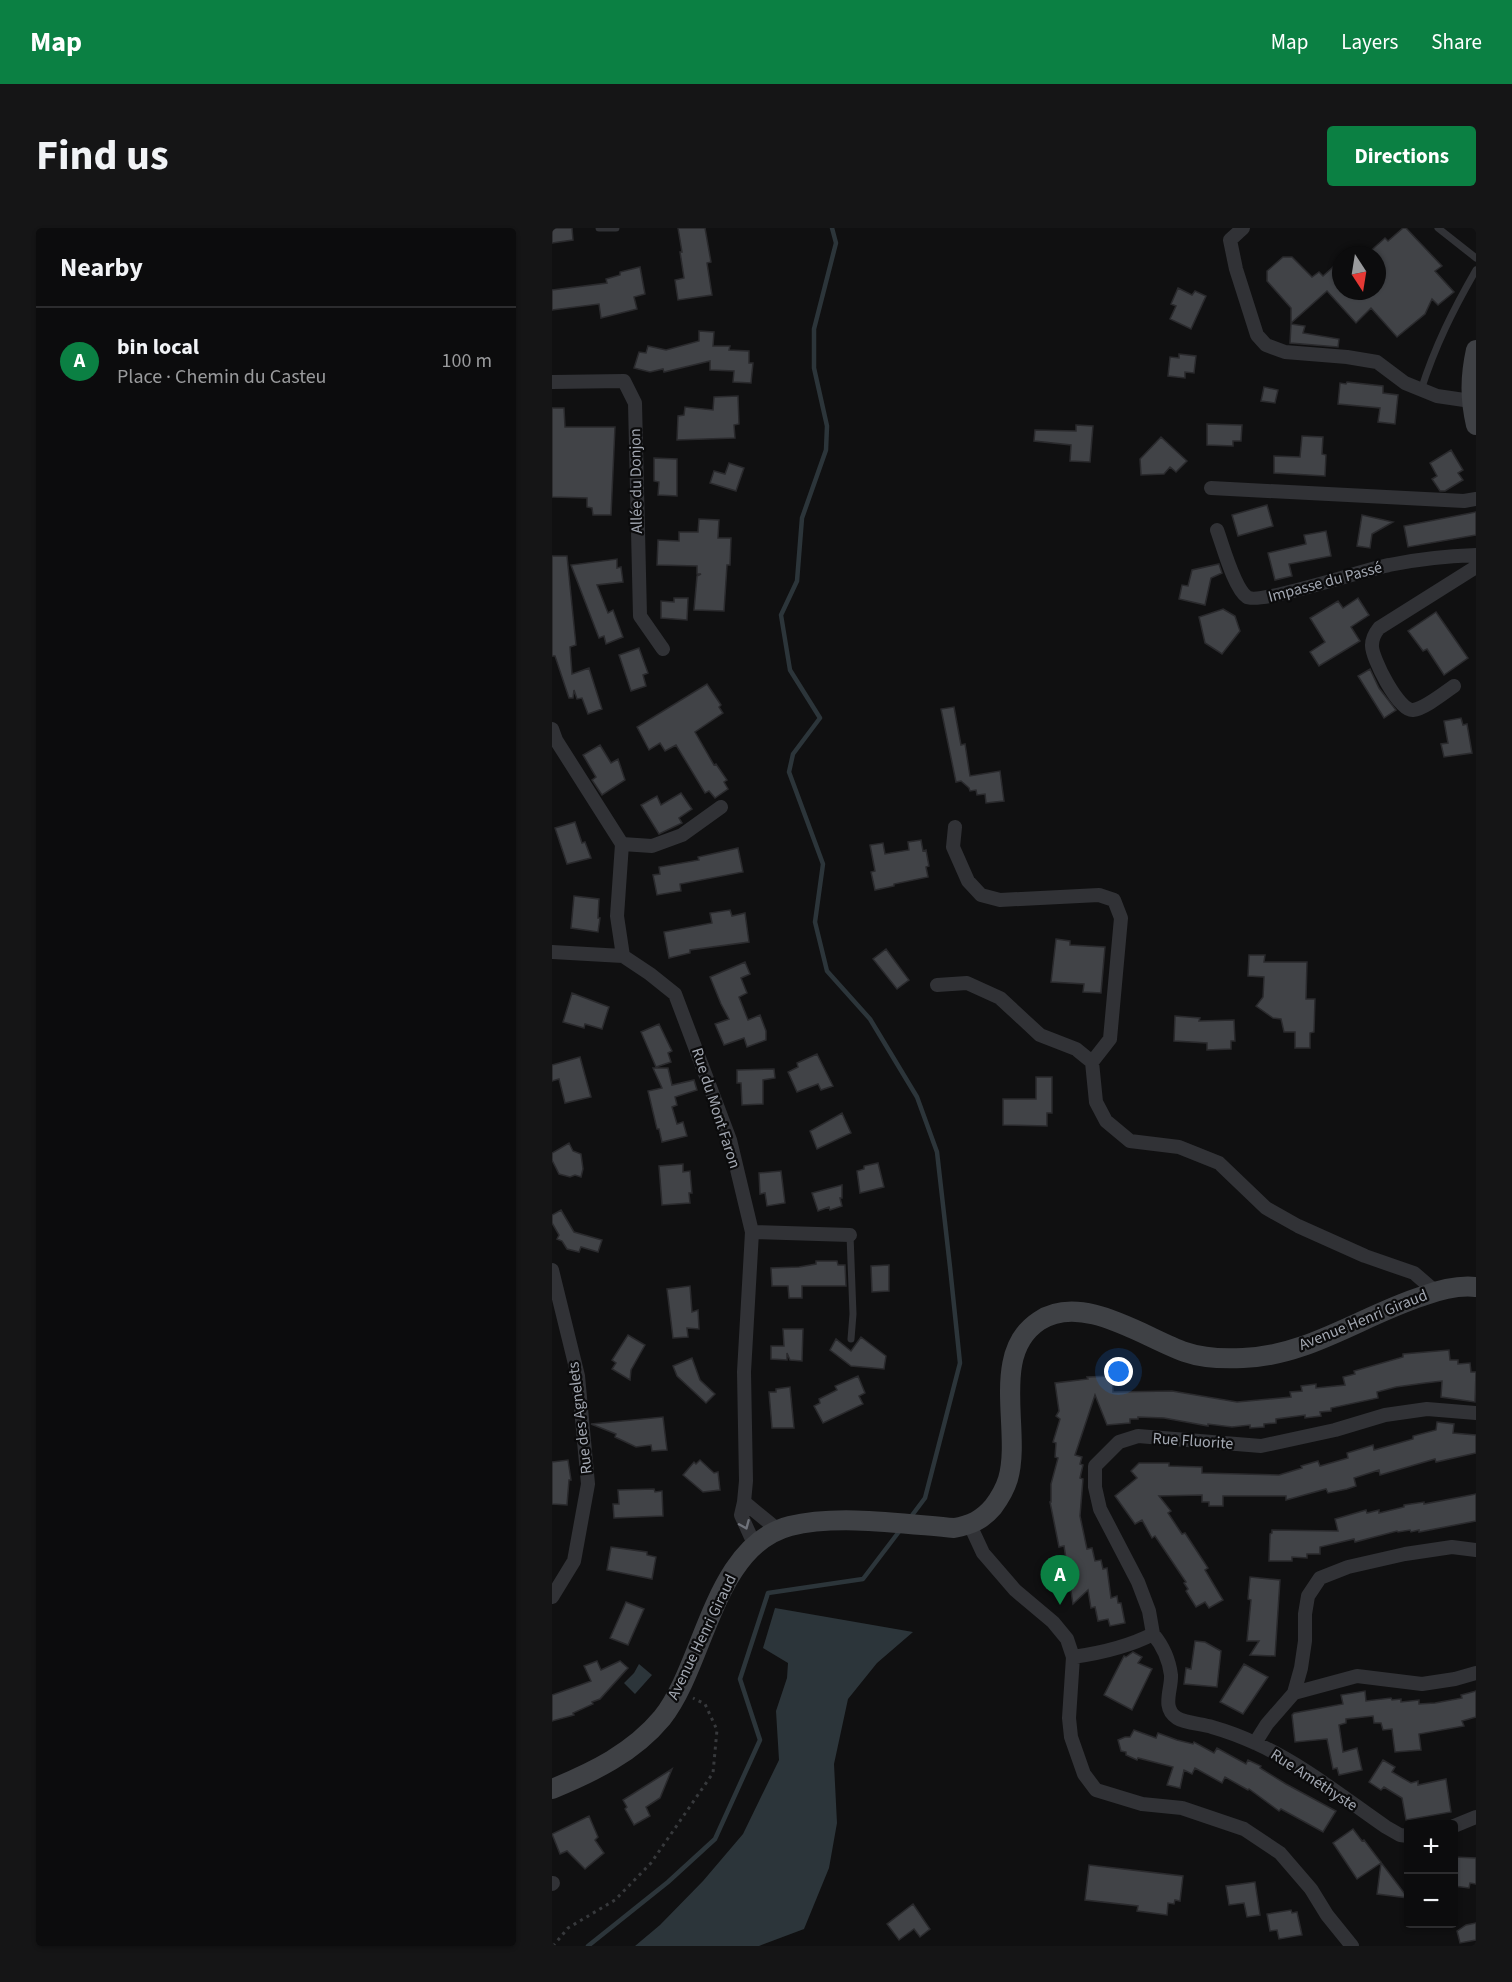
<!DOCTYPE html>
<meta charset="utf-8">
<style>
:root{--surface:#0c0c0d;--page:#151516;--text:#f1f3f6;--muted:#9a9b9d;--line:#2c2c2e;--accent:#0b8043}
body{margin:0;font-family:"Source Sans 3",sans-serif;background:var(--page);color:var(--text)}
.controls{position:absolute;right:18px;bottom:18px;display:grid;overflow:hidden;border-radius:6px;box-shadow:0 2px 4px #0004}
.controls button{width:54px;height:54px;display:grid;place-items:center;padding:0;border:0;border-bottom:2px solid var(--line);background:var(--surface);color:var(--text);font:30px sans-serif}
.compass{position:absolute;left:780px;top:18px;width:54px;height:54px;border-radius:50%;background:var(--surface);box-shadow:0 2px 4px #0004;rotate:168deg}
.you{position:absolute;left:567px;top:1144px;width:21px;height:21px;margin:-15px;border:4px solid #fff;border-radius:50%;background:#1a73e8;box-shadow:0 0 0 9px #1a73e833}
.badge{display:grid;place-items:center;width:39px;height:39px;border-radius:50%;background:var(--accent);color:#fff;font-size:20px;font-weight:700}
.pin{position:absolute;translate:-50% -50px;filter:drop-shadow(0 2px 3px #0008)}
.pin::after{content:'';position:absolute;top:32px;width:21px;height:18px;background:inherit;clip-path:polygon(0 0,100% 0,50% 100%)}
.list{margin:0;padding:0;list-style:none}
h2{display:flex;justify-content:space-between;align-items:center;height:78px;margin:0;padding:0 24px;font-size:26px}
h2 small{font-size:20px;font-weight:400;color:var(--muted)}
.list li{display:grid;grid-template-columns:39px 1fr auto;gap:18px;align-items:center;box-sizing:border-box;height:108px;padding:0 24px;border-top:2px solid var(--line)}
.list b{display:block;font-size:22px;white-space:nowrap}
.list p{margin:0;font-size:20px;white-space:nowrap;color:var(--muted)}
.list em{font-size:20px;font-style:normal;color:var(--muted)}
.map{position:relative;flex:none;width:924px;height:1718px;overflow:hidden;border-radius:6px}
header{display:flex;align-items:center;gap:36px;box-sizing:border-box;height:84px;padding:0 30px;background:var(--accent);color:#fff}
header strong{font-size:28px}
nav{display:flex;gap:33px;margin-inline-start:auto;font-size:21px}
.intro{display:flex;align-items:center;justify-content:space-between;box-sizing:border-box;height:144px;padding:0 36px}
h1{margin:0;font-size:42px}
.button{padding:15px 27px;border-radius:6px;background:var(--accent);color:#fff;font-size:21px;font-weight:700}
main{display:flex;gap:36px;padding:0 36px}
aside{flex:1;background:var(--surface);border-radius:6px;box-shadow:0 2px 4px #0004}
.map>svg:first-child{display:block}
.water{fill:#2c353a}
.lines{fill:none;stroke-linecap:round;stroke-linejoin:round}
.stream{stroke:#2c353a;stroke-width:4.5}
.building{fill:#414347;stroke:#2a2a2d;stroke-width:1.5}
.path{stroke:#37393c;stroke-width:3;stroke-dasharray:3 4.5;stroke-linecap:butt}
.lane{stroke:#313236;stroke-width:7}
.street{stroke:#313236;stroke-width:14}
.secondary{stroke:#3f4145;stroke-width:20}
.oneway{stroke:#6f727a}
.labels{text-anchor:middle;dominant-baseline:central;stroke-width:4.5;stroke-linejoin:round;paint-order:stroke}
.street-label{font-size:16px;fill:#a2a7b1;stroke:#0b0b0c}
</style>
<header>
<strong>Map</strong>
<nav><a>Map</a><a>Layers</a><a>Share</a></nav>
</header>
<div class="intro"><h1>Find us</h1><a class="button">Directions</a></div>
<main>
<aside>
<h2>Nearby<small></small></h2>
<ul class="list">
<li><span class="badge">A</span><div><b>bin local</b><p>Place · Chemin du Casteu</p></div><em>100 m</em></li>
</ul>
</aside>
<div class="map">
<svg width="924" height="1718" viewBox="0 0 924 1718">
<rect width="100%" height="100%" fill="#101011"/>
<path class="water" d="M223,1380l138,24 -36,31 -29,36 -14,65 3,59 -8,45 -25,61 -45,17h-124l25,-21 43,-44 40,-47 36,-74 -3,-49 11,-33 1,-15 -25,-15z
M87,1436l13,11 -17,19 -11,-11 10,-10z"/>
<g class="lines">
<path class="stream" d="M280,0l4,15 -22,86v39l13,58 -1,24 -24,68 -5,63 -16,34 9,55 30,48 -27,36 -4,18 34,92 -8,58 12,49 43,48 47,78 20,55 13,115 10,96 -35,135 -15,20
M36,1718l80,-64 47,-43 45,-99 -20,-61 28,-86 95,-14 38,-50"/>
</g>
<path class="building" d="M0,0h20l1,12 -21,3z
M126,0h27l6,34 -4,1 5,32 -34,5 -3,-20 9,-2 -4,-26h2z
M851,0h3l36,38 -7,5 19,21 -16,13 -6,-6 -7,15 -28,23 -26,-29 -15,15 -29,-32 -36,32v-15l-24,-27v-10l16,-14h9l20,20 7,-5 4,4 18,-16v31h36v-36h-11l19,-17 3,3z
M88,39l5,27 -11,3 3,12 -36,9 -2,-14 -47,6v-20l55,-7 -1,-4 14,-4v-3z
M626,60l14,7 3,-4 11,5 -15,33 -21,-10 6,-13 -5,-2z
M739,96l14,2 -2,7 36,6 -1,8 -48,-4z
M147,103l15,1 -1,14h17l-1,4 20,1v12h4l-2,20 -18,-1 1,-11 -24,-1v-9l-46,11 -1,-3 -13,3 -16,-4 5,-16 7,1 2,-7 18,4 33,-9z
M627,126l17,2 -2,17 -9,-1v6l-17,-2 2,-19 9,1z
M795,154l36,4v7l15,2 -3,29 -17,-2 2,-14 -42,-4 2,-21 6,1z
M712,159l14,3 -3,13 -14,-2z
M186,168l1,28 -5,1 1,13 -58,2 1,-24 6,-1 1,-8 28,3 1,-13z
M0,180h12l1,19h50l-4,88h-18l-1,-7 -5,-1v-9l-35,-1z
M655,196l35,1 -1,16h-8v5l-26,-1z
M524,197l17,1 -3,36 -20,-1 1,-16 -37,-4 1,-11 41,1z
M750,208l21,1 -1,17 4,1 -1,21 -51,-3v-17l26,1z
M609,209l26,24 -11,11 -6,-5 -6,7 -23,1 -1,-16z
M899,222l12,20 -5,3 5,7 -18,11h-5l-8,-12 5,-3 -7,-13z
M102,230l23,1v37l-19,-1 1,-13 -5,-1z
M177,235l15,5 -8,23 -26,-8 4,-12 11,3z
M715,277l6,21 -35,10 -6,-21z
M924,284v23l-68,12 -4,-21z
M810,287l31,7 -21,12 -2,14 -13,-2z
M147,291l20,1 -1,18h13l-1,27h-3l-3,46 -30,-1 3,-34 4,-2h-4v-8l-40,-1 1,-25 21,1v-9h19z
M774,303l5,25 -42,8 3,12 -17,4 -7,-27 38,-9 -2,-9z
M0,328h15l9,89 -6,2 2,27 17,-6 13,41 -14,5 -6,-16 -5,1 -3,-9 -1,8h-4l-14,-42h-3z
M65,331v9l4,-1 2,15 -26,3 11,28 5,-3 10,27 -17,7 -2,-8 -5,2 -28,-73z
M667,336l3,9 -11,5 -6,27 -26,-6 3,-14 6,1 4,-16z
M122,370h14l-1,22 -26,-2v-17l13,1z
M806,370l11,17 -18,12 9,14 -41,25 -9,-14 15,-10 -15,-24 28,-17 5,7z
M671,381l12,7 5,15 -18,23 -17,-11 -6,-26z
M884,384l32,46 -24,17 -17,-26 -4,2 -15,-20z
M87,420l9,25 -5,2 3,11 -15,5 -12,-36z
M818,441l9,19 17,22 -12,8 -26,-42z
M155,456l14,21 -2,2 4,6 -28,19 19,33 2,-1 11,16 -3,2 4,7 -13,9 -6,-7 -4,2 -29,-48 -11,6 -5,-8 -11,7 -12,-23z
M402,479l7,38 4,-1 5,32 30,-5 4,30 -18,2 -1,-9 -8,1 -1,-5 -6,1 -1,-3 -8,-7 -5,1 -15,-73z
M909,490l2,7 4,-1 5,29 -28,4 -3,-13 7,-1 -4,-22z
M48,517l11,18 7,-4 7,21 -23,15 -10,-15 4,-3 -13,-22z
M129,565l11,16 -13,9 3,5 -23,11 -18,-29 16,-9 4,9z
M23,594l7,21 3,-1 6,16 -24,6 -12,-36z
M369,612l2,11 3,-1 3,16 -3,1 2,10 -34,7v2l-19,4 -4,-18 4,-1 -5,-26 13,-2 2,11 24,-4 -1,-8z
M186,620l5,24 -63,12 1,7 -24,4 -4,-20 7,-1 -1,-7 40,-7 -1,-3z
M22,668l25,3 -1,19h2l-2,14 -27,-4z
M178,682l2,6 13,-3 4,29 -59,8v3l-21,5 -5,-26 48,-9 -2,-10z
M504,711l14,2v4l35,2 -4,46 -18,-1 1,-8 -33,-2z
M334,721l23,31 -12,9 -24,-30z
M697,727h16l-1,7h43l-1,37h9l-1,33 -4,1v15h-15v-16h-11l-3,-13 -8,-1 -17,-12 7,-9 1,-20 -16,-1z
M193,734l5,12 -9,4 6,15 -8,4 9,23 12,-5 6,16v9l-19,7 -3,-9 -20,7 -9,-21 14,-5 -8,-15 -11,-27z
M20,765l37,14 -7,22 -17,-5 -1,4 -21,-6z
M623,788l25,2 -1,3 35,-1 1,21h-4v8l-24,1v-7l-33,-2z
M107,796l13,27 -4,2 3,9 -15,5 -15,-35z
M265,826l16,32 -12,4 -3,-6 -21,8 -9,-20 10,-5 -1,-4z
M28,829l11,40 -26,6 -6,-24 -7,2v-16z
M101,840h15l4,17 22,-5 3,10 -22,7 2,8 -5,2 5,17 6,-2 4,14 -25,6 -3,-13h-2l-9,-38 14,-3z
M222,841l1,9 -12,2v24l-21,1 -1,-22h-4v-13z
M484,849h16v36h-5v13l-44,-1v-26h33z
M290,885l9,20 -34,16 -7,-18z
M17,915l4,8 8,3 2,15 -2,8 -6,-2 -5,2 -11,-3 -7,-14v-7z
M326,935l6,24 -24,6 -3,-22 7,-2v-3z
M131,936v8l7,-1 2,22h-3l1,10 -28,2 -3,-39z
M229,943l4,32 -18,3 -2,-13 -5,1 -1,-21z
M290,957v13h-2l2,8 -12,4 -1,-3 -11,4 -6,-18z
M9,982l13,22 28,8 -4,12 -17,-5 -2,5 -12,-3 -5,-8 -5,-2 2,-4 -7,-12v-8z
M264,1033h21l1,4h7l1,21h-44v12h-13l-1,-12h-16l-1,-18 28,-1 17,-3z
M337,1037v26l-17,1 -1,-26z
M138,1058l2,26 6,-2 1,19 -12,-1 1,9 -15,1 -6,-49z
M231,1101h20l-1,32 -12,-1 -3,-7v7l-16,-1v-13h13z
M76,1107l17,10 -14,25 -1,10 -18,-11 4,-6 -4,-3z
M309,1109l25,19 -2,13 -33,-3 -21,-16 6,-11 15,12z
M897,1122l1,10h8v4l12,-1 1,9h5l-1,30 -34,-5 1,-16 -17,2 -29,4 -19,5 1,6 -47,10v3l-11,1 1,4 -16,2v-3l-29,4v4l-12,1v3l-14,1v-3l-18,2 -24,-3v2l-44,-8 -26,-1v2h-8v4l-23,2 -12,-30 -20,60 7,2 -2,7 3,1 -3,13 3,1 -3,37 7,33 5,-1 3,13 6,-1 2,9 4,-1 4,30 6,-2 1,7h3l4,20 -15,3 -2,-7 -10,2 -3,-14 -4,1 -3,-18 -15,14 -9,-58 -5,1 -9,-45h1v-18l7,-26 -3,-1 1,-14 -3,-1 7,-23 -4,-3 3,-5 -4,-28 33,-4 -1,-2 25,-1 1,16 59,-1 65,11 54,-5 -1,-5 12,-1 -1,-5 15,-2v4l29,-3 -2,-8 12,-3 -1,-3 49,-14v-3z
M140,1130l8,22 15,14 -9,9 -29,-27 -4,-10z
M306,1148l7,17 -6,3 4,8 -40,19 -9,-17 6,-3 -1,-4 18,-9 -2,-4z
M238,1159l4,41h-22l-3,-36h7v-3z
M111,1189l4,33 -15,1 -1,-6 -15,2 -21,-10 1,-3 -25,-10z
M885,1194l17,2 -1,9 23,2v18l-40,9 -1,-3 -55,16 -1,-5 -25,8 2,8 -9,3 -19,4 -2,-4 -40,11v-4h-63v10h-14v-4h-7v-7l-43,1 12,15 -3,2 14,21 3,-1 23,35 -3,2 18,30 -14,8 -4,-6 -9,5 -10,-16 2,-2 -4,-6 2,-1 -31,-46 -3,2 -10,-18 -7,4 -20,-28 22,-18 -6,-7 8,-8h30v3l33,1v6l77,2 23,-7 -1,-2 17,-5 2,5 28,-8 -1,-5 26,-8 1,5 39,-11v-3l23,-6z
M16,1232l3,20h-2l-2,25 -15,-1v-42z
M148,1232l14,13 4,-1 2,18 -17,2 -20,-17 11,-13 2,2z
M102,1261l1,3 7,-1 1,25 -49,2 -1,-14h6l-1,-14z
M924,1266v27l-57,11v-2l-8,2 -1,-2 -12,2 -1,-1 -42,11 -1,-3 -34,8v7h-13v4l-15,-1v4h-23l1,-27 2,-1v-3l66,1 -3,-12 31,-9 1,3 12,-3v3l25,-6v-2l20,-3v2z
M59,1319l36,5v3l9,2 -4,22 -45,-9z
M698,1349l30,3 -5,76 -25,-1 9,-14h-12l4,-41 -3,-1z
M74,1374l18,7 -16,36 -18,-7z
M643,1413l10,1 16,9 -4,36 -33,-3 2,-16 5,1z
M581,1424l9,5 -4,6 14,6 -20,41 -28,-15 20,-39 2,1z
M45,1433l4,9 19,-9 8,7 -28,31 -8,3 1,2 -20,9 1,2 -22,6v-26l39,-14 -7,-15z
M692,1436l24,13 -25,37 -23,-12z
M813,1463l1,10 25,-3 1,2 9,-1v3l18,-2v4l16,-1 27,-5 -1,-3 15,-4v26l-14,4 2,5 -45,8 2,16 -26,2 -3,-23 -9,1 -2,-7h-7l-1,-7 -27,3v4l-7,2 4,27 14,-4 5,22 -23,5 -2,-7 -4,1 -6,-30 -32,3 -3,-27 2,-2 49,-9 -2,-9z
M582,1502l22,8 2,-5 19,7 16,4 1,-2 20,11 3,-5 29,16 2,-4 13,6 -1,2 26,16 50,27 -13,21 -42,-23 -2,2 -30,-22 -1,1 -23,-13 -3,6 -27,-15 -3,6 -8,-4 -4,18 -13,-3 6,-18 -35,-9 -1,2 -11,-5v-3l-5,-1 -3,-11 7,-3h5z
M831,1532l12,7 -3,5 19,11 7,-2v4l28,-6 5,33 -45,8 -4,-22 -18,-11 -3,3 -12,-8z
M120,1541l-12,29 -14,9 4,9 -16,9 -9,-16 2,-2 -4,-7z
M37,1588l9,21 -3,3 9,13 -19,16 -18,-18 -7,3 -8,-20z
M801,1601l9,12 2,-1 44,58 -31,-4 4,-31 -24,16 -24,-36z
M902,1629l22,1v26l-6,-1 -1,5 -15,-2z
M537,1637l94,11 -3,25 -5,-1 -1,4 -6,-1 -1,12 -30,-4 1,-5 -53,-6z
M703,1654l5,33 -13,2 -3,-14 -15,2 -3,-19z
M361,1676l17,25 -10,8 -6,-8 -15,11 -12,-16z
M739,1682l1,3 5,-1 5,23 -23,4 -2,-9 -7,1 -3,-17z
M924,1695v17l-16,3 -3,-12 9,-6z"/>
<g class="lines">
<path class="path" d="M1,1718l15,-18 47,-28 36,-37 62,-90 4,-43 -12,-26 -12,-6"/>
<path class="lane" d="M47,0h17
M886,0l38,30
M869,162c14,-44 32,-80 55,-120
M298,1007l3,79 -2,25"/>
<path class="street" d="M691,0l-13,12 6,29 21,66 9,10 19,7 62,5 30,5 28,21 32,13 34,5
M0,154l72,-1 11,22 5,213 23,33
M659,260l253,13 12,-2
M665,302c6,16 17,58 30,67 12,8 120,-28 142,-32 29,-6 58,-9 87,-10
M902,458c-10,7 -30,23 -41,24 -14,2 -42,-53 -41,-65 0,-7 3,-12 7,-17l97,-61
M0,501l4,11 66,104 -5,72 6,40
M403,599l-2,20 15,34 13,14 19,5 99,-5 15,5 7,18 -11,121 -18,23 4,40 10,19 24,20 49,6 40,16 47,45 32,18 67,30 49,17 22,19
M70,616l30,2 30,-11 39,-28
M0,724l71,4 27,18 25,20 55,146 22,92 -8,140 2,109 -2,21 -3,13 14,31
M385,757l30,-2 33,15 40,37 36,14 16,13
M200,1004l98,3
M0,1042l26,106 10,108 -14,77 -22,36
M192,1274l34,28
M418,1297l13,28 32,37 38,32 14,17 6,18 -4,61 2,19 13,37 12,16 46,14 40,4 62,21 36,24 31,36 16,26 25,31
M601,1406l-4,-23 -11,-29 -38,-73 -5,-22v-21l24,-24 19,-6 123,10 74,-16 50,-15 42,-6 49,4
M601,1406c10,12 16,25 18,41 1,14 -10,33 6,43 8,5 25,6 35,9 14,4 30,10 43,16 47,21 89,55 131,84l14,8 8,1
M521,1429c28,-4 55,-10 80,-23
M742,1465l63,-17 65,8 33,-5 21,-6
M703,1515l12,-19 27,-31 7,-25 4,-27v-27l3,-18 12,-18 28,-11 57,-13 47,-7 24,3
M902,1598l22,-9
M0,1656l1,-1"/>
<path class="secondary" d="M924,122c-6,27 -6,49 0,75
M0,1561c41,-17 81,-36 110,-71 43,-54 51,-172 128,-192 48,-12 114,-2 164,2 17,-3 28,-8 39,-21 6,-8 12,-18 15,-28 14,-48 -19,-125 31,-158 43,-29 106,17 146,31 17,6 39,7 58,6 65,-2 120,-43 180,-62 16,-6 35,-11 53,-9"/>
</g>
<defs><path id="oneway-chevron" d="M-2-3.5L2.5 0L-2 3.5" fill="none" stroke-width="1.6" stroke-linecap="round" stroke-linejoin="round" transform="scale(1.5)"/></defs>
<use class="oneway" href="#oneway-chevron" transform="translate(193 1297) rotate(67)"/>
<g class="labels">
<g class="street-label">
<text transform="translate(84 253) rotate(-91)">Allée du Donjon</text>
<text transform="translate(773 354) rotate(-15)">Impasse du Passé</text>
<text transform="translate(164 880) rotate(72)">Rue du Mont Faron</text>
<text transform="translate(811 1092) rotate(-22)">Avenue Henri Giraud</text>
<text transform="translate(28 1190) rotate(-97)">Rue des Agnelets</text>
<text transform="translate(641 1213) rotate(4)">Rue Fluorite</text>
<text transform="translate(150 1409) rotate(-64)">Avenue Henri Giraud</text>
<text transform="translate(762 1552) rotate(33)">Rue Améthyste</text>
</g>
</g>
</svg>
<div class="controls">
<button>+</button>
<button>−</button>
</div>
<svg class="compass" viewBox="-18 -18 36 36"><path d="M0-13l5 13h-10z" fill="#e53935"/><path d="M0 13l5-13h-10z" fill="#9a9b9d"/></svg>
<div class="you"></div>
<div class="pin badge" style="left:508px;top:1377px">A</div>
</div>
</main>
